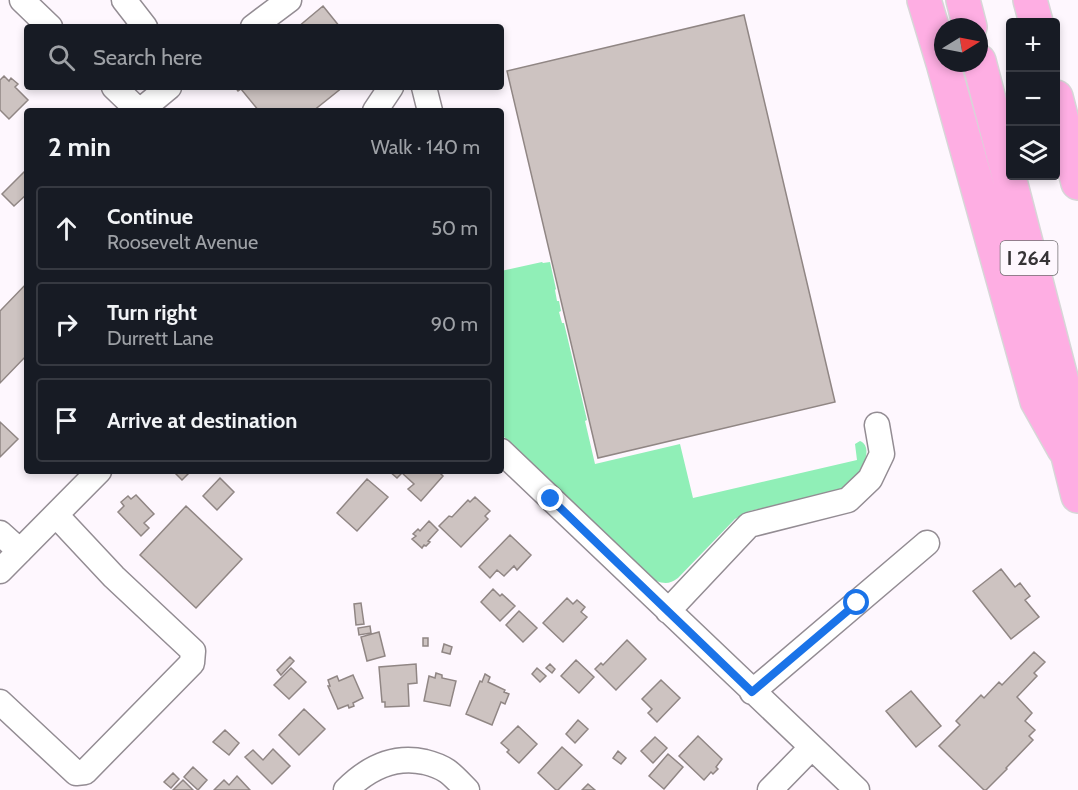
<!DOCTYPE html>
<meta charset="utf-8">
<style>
:root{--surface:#171b24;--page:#242831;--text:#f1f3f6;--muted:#9ea1a6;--line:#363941}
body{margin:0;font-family:Cabin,sans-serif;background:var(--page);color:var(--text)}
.controls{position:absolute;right:18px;top:18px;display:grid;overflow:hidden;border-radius:6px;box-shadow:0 3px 9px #0003}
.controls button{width:54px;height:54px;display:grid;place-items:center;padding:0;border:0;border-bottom:2px solid var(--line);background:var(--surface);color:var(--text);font:30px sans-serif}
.compass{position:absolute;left:934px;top:18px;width:54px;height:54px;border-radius:50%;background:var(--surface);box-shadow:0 3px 9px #0003;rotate:80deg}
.stop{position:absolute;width:18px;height:18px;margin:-14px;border:4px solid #1a73e8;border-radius:50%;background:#fff}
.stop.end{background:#1a73e8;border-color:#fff;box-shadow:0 2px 6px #0008}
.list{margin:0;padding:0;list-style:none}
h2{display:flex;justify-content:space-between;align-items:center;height:78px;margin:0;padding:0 24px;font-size:26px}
h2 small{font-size:20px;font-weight:400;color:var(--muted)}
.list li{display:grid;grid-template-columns:39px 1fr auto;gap:18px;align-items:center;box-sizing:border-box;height:84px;margin:0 12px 12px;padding:0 12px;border:2px solid var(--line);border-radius:6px}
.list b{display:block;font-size:22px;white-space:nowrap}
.list p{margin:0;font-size:20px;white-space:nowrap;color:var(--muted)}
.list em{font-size:20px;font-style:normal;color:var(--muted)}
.icon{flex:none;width:33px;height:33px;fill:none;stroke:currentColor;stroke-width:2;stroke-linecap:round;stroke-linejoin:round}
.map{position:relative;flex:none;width:1078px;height:790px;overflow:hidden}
.search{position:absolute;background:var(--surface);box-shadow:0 3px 9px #0003;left:24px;top:24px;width:480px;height:66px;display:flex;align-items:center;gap:15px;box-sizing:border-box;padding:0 21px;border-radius:6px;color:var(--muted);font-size:22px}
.panel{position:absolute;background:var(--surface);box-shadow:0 3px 9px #0003;left:24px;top:108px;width:480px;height:366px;border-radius:6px}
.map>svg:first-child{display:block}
.green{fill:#90efb7}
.building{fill:#cdc3c1;stroke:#908684;stroke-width:1.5}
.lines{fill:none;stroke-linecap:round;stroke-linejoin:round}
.minor-casing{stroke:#938c93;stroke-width:27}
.highway-casing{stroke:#d7d6d7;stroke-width:36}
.minor{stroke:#fff;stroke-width:24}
.highway{stroke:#feaee3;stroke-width:33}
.route{stroke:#1a73e8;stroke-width:8}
.labels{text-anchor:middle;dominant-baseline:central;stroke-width:6;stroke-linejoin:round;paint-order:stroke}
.shield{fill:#fef7fe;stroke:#726e72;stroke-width:1.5}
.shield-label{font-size:20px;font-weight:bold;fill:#363336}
</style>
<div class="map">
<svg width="1078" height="790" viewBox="0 0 1078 790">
<rect width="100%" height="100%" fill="#fef7fe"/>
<path class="green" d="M542,262l1,1 7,-1 6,27 -1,1 2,11h2l2,10 -2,1 3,11h2l23,97 -2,1 10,43 85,-20 13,54 164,-38 -2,-16 5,-3c14,6 2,29 -5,37 -5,5 -10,9 -16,12l-89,21 -15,8 -57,59c-8,6 -13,6 -22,3l-155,-147v-163z"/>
<path class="building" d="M323,6l17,21h-42z
M744,15l91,387 -237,56 -91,-387z
M4,76l5,5 2,-3 7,6 -3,3 13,13 -19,19 -9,-9v-30z
M235,87h108l-30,24h-54l-18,-22 -3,2z
M26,170l1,2v22l-13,12 -12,-12z
M27,283v74l-1,-1 -26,27v-72z
M0,422l18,17 -18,18z
M173,471h18l-9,9z
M389,471h49l5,5 -22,25 -13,-12 6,-5 -12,-11 -5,5z
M220,478l14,14 -17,18 -14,-14z
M367,479l21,18 -31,34 -20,-18z
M136,495l18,19 -10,9 5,5 -8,8 -23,-24 6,-6 -3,-4 7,-6 3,3z
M475,497l15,14 -5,5 3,3 -27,28 -22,-21 10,-10 3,1 16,-17 2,2z
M186,506l56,53 -46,49 -56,-53z
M429,521l9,9 -10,11 2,1 -4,4 -2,-1 -2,3 -10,-9 4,-3 -3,-2 5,-5 2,2z
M510,535l21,20 -14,15 -3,-4 -10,10 -7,-6 -7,8 -11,-11z
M1001,569l14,18 5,-4 10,13 -5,4 14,17 -28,22 -38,-48z
M493,589l7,7 2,-2 13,12 -15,15 -19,-19z
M567,598l6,6 4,-4 8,7 -4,5 6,5 -24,25 -20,-19z
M361,603l3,21 -8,1 -2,-21z
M519,611l18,17 -14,14 -17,-17z
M370,626l1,7 -12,2 -1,-7z
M379,632l6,24 -18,5 -6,-24z
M423,638h5v8h-5z
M627,640l19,19 -30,31 -21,-21 6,-6 2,2z
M444,644l8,3 -2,7 -8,-2z
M1034,652l11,10 -11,11 3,3 -20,21 15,16 -7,8 10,9 -6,6 4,4 -27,28 1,1 -21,21h-2l-45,-44 21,-21 -4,-4 25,-26 3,3 15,-16 3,3z
M290,657l4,4 -13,14 -4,-5z
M576,660l18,17 -15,16 -18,-17z
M416,664l1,19 -9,1 1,22 -24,1v-5h-3l-3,-35z
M550,664l5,5 -3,4 -6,-5z
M291,668l15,14 -17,17 -15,-14z
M537,668l9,8 -6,6 -8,-8z
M436,673l6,2v3l14,3 -6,25 -26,-5 5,-25 6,2z
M485,674l5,3 -2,5 17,8 -1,2 5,2 -4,10 -4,-2 -9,23 -26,-11 14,-33 2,1z
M353,675l10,23 -10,5 1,3 -5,2 -1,-3 -10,4 -10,-23h2l-2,-6 9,-4 2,5z
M661,680l19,18 -23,24 -9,-9 4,-4 -10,-10z
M911,691l30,35 -25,21 -30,-36z
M304,709l21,20 -26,26 -20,-20z
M578,720l10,9 -13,14 -9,-9z
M518,726l19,18 -18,19 -12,-11 2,-2 -8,-7z
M225,730l14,13 -10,12 -16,-13z
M698,736l24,23 -6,8 2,2 -5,5 -2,-2 -7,8 -25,-24z
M655,737l12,11 -14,15 -12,-12z
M562,747l20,18 -24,25h-2l-18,-17z
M273,749l17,17 -18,18 -27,-27 8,-7 10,10z
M618,751l8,7 -5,6 -8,-6z
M668,754l15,13 -19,22 -15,-13z
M193,767l14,13 -9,10 -14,-13z
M173,773l6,6 -8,9 -7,-6z
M237,776l13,14h-36l10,-10 5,5z
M183,780l10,10h-20z
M588,784l7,6h-13z"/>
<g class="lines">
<defs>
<path id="minor" d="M22,0l28,27
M124,0l21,27
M253,27l36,-27
M114,87l25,24
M424,87l6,24
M140,111l29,-24
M375,111l16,-24
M501,451l356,339
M0,533l20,18
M0,571l99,-100
M668,611l81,-86 99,-25 22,-21 12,-25 -5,-29
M752,692l175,-149
M0,702l76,71 9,-1 107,-109 1,-12 -79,-74 -58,-62
M346,790c22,-22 48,-35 79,-28 8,2 16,5 22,9 7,5 14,13 20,19
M770,790l41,-42"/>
<path id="highway" d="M924,0l19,63
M963,0l7,27
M1030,0l6,22
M979,61l86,332 3,63 10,40
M943,63l94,338 27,48
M1056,97l22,86"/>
</defs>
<use href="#minor" class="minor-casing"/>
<use href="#highway" class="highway-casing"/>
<use href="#minor" class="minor"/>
<use href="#highway" class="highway"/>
</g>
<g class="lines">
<path class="route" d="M551,499l201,193 105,-89"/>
</g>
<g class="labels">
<rect class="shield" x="1000.5" y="241" width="57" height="34" rx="4.5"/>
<g class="shield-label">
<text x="1029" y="258">I 264</text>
</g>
</g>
</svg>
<div class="controls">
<button>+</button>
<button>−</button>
<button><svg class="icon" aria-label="layers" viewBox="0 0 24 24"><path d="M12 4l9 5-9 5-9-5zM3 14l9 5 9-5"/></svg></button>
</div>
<svg class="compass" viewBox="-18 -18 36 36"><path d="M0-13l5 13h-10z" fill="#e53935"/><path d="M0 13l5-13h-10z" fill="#9ea1a6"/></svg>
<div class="stop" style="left:857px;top:603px"></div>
<div class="stop end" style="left:551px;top:499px"></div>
<div class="search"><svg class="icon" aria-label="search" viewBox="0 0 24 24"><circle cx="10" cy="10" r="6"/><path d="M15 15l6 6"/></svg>Search here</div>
<section class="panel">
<h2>2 min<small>Walk · 140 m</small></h2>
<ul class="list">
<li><svg class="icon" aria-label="ahead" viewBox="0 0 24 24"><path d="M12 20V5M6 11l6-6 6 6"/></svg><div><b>Continue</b><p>Roosevelt Avenue</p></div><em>50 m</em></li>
<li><svg class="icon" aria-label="right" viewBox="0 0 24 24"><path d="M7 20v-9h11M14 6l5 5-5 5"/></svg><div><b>Turn right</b><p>Durrett Lane</p></div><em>90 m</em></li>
<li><svg class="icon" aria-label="arrive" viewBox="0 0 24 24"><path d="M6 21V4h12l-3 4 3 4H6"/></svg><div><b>Arrive at destination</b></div></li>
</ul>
</section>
</div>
